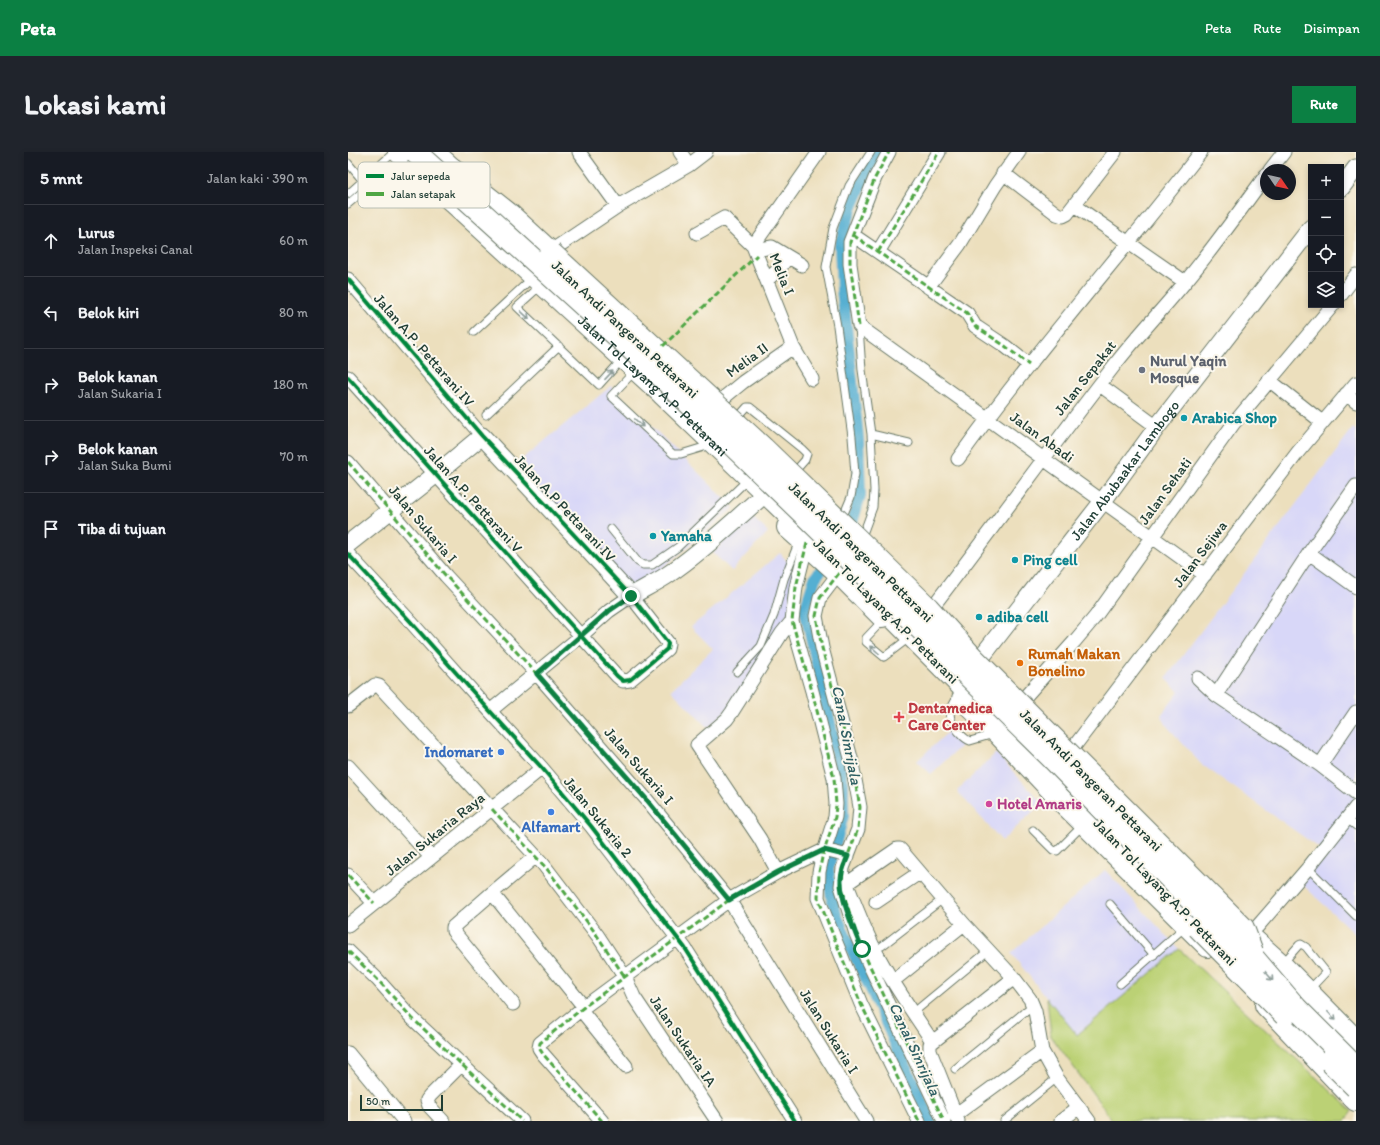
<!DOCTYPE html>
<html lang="id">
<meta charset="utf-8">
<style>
:root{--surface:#171b24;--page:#20242c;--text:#f1f3f6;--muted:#9ea1a6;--line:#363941;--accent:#0b8043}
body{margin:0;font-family:Itim,sans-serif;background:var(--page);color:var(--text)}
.controls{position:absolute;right:12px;top:12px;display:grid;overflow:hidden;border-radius:0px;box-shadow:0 2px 6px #0003}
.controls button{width:36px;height:36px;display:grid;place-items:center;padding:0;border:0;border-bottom:1px solid var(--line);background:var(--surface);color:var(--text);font:20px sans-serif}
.compass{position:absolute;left:912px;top:12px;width:36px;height:36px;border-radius:50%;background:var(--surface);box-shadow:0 2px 6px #0003;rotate:124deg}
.scale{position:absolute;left:12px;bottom:10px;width:83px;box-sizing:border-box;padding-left:4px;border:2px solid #1f3d34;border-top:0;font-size:11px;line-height:14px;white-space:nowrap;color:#1f3d34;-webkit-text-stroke:3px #fbf7ec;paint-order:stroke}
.stop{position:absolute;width:12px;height:12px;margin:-9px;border:3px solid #0b8043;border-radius:50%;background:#fff}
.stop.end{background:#0b8043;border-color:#fff;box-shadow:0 1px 4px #0008}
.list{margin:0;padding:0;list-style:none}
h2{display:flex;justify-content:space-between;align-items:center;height:52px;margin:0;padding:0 16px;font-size:17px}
h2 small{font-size:13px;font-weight:400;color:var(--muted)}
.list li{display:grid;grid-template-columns:26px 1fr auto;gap:12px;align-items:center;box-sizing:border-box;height:72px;padding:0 16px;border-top:1px solid var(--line)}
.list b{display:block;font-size:15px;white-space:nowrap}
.list p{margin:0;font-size:13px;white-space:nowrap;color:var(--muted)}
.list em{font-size:13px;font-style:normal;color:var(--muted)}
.icon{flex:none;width:22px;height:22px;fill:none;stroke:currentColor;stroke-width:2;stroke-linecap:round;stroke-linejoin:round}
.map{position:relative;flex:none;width:1008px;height:969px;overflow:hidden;border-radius:0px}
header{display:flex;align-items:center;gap:24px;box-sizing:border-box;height:56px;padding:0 20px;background:var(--accent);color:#fff}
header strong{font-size:19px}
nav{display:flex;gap:22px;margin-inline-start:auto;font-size:14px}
.intro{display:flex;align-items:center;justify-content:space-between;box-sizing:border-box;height:96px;padding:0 24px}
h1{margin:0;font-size:28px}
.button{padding:10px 18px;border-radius:0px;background:var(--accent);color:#fff;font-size:14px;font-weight:700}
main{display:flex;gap:24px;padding:0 24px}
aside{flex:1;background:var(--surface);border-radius:0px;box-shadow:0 2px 6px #0003}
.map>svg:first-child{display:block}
.built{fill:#d8d7f8}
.green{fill:#bbd175;stroke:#6d8754}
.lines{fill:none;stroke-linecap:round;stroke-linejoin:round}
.canal{stroke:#54afd2;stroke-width:12}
.service-casing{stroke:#677664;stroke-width:9}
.minor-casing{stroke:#677664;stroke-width:15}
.tertiary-casing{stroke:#677664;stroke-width:19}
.trunk-casing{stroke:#677664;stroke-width:24}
.motorway-casing{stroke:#677664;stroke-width:24}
.service{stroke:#fff;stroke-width:7}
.minor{stroke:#fff;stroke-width:13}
.tertiary{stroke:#fff;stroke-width:17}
.trunk{stroke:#fff;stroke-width:22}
.motorway{stroke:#fff;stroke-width:22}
.motorway-bridge-casing{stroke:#677664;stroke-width:24;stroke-linecap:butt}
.motorway-bridge{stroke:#fff;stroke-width:22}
.quiet{stroke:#4fa644;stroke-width:3;stroke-dasharray:6 3;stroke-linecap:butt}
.cycleway-casing{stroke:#fbf7ec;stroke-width:6}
.cycleway{stroke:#00873e;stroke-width:4}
.oneway{stroke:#8f9e9a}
.route{stroke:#0b8043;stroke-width:5}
.worship-dot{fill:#6b7280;stroke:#fbf7ec;stroke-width:1.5}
.culture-dot{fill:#0f9aa8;stroke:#fbf7ec;stroke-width:1.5}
.food-dot{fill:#e8710a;stroke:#fbf7ec;stroke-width:1.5}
.health-dot{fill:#e0444e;stroke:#fbf7ec;stroke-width:1.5}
.shop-dot{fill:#3f7fe0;stroke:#fbf7ec;stroke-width:1.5}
.hotel-dot{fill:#d1479c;stroke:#fbf7ec;stroke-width:1.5}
.labels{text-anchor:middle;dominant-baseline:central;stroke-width:4;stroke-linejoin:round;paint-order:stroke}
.street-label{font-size:15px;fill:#1f3d34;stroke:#fbf7ec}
.worship-label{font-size:15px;font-weight:bold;fill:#5b616d;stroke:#fbf7ec;text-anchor:start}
.culture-label{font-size:15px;font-weight:bold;fill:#0d838f;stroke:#fbf7ec;text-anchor:start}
.food-label{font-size:15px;font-weight:bold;fill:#c56008;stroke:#fbf7ec;text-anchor:start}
.health-label{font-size:15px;font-weight:bold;fill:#be3a42;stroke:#fbf7ec;text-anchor:start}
.shop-label{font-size:15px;font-weight:bold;fill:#366cbe;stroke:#fbf7ec;text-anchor:end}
.hotel-label{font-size:15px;font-weight:bold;fill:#b23c85;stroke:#fbf7ec;text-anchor:start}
.water-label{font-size:16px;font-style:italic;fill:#2f5f63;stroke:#fbf7ec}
.key{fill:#fbf7ec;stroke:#b9bfb5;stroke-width:1}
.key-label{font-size:11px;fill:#1f3d34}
</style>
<header>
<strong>Peta</strong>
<nav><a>Peta</a><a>Rute</a><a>Disimpan</a></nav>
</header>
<div class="intro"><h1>Lokasi kami</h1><a class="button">Rute</a></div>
<main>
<aside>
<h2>5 mnt<small>Jalan kaki · 390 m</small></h2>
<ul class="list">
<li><svg class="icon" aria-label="ahead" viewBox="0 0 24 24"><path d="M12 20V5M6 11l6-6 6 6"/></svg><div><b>Lurus</b><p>Jalan Inspeksi Canal</p></div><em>60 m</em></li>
<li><svg class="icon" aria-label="left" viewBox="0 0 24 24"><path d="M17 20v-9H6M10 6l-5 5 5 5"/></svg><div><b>Belok kiri</b></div><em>80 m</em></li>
<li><svg class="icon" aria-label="right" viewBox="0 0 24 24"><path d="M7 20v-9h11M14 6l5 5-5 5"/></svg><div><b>Belok kanan</b><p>Jalan Sukaria I</p></div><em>180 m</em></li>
<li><svg class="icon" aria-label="right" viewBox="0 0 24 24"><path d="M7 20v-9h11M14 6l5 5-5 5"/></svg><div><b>Belok kanan</b><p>Jalan Suka Bumi</p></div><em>70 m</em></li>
<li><svg class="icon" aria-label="arrive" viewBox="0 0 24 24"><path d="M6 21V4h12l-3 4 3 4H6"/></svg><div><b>Tiba di tujuan</b></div></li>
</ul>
</aside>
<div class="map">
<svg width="1008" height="969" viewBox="0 0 1008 969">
<rect width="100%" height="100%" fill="#fbf7ec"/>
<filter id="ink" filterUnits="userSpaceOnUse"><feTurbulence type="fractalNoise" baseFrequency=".025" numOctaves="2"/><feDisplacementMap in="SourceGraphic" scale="8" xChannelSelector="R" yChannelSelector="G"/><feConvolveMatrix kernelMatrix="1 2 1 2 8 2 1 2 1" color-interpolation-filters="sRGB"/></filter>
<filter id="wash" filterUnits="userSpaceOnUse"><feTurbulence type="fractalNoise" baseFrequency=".012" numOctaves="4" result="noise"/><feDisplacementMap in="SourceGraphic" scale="16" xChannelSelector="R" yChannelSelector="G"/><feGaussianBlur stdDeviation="0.9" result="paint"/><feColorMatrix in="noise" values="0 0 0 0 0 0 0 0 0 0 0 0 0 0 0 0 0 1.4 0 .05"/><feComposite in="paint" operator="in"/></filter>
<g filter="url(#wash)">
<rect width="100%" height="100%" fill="#ecdfbd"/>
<path class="built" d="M263,234l123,122 -88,74 -16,5 -116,-121z
M1005,276l3,3v504l-54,-51 23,-32 -124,-88 -34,-38 -6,-11 18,-23 -13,-14z
M401,362l19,18 -36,39 -19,-18z
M432,401l15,18 -7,43 -58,93 -22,21 -37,-38 42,-41 -22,-22z
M601,579l13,14 -31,29 -14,-13z
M648,601l46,50 -40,38 -45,-50z
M757,718l74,79 -103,86 -65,-82z"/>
<path class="green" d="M831,797l173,162 -7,10h-232l-62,-85 -4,-38 30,37z"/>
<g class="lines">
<path class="canal" d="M498,383l6,-12 8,-28 -2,-57 -16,-149 -2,-44 11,-36 20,-46 6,-11
M482,406l-15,20 -10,31 38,174v33l-15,53 3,23 5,23 10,23 25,51 59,132"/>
</g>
</g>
<g filter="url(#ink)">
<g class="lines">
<defs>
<path id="service" d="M0,11l20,24 -20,17
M0,42l44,-40
M190,136l-21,19 82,78 19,-21
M511,175l3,43 9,64 3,56 -1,17 -10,27
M126,180l56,-52
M282,224l-19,20 62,58h8l23,-7
M138,263l73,-69
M391,264l8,-9h3l52,42 5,5 -2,6 -8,9
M523,282l38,9
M495,364l8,-19 4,-23 -3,-37 -15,-111 -11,-59 7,-39 16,-42 22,-34
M263,377l27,33 5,3h9l26,-18 64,-62
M536,467l-18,19v4l18,15 21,-16
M389,520l24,-26 13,-31 10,-36 15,-38
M610,545c-10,13 -11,20 0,34 4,4 6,8 12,10l24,-7
M999,667l9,7
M685,678l20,20 4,1 26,-26
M960,716l48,48
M762,752l44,51
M534,794l61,-47
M935,811l16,-18 2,-1 5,3 20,25 -17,18
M772,832l66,-58
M571,856l69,-57
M607,917l78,-64
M656,969l53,-43"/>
<path id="minor" d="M231,0l39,54
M332,0l9,13
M541,0l-14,26 -25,64v22l9,62 346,249
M922,18l14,-18
M655,21l54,41 6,2 4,-2 48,-62
M726,53l111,77
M349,81l27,-15 29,28 40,101 19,32
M505,83l114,78 8,13 30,20 24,19
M405,94l66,-94
M206,97l64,-43 71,-41 17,-13
M407,98l17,-3 30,18
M530,100l61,-100
M0,127l134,157
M419,128l14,-13 6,-10
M580,135l32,-43 35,-58 24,-34
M993,143l15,-20
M0,225c89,100 180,199 269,299l6,5 7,-1 37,-31 1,-6 -37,-47 -22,15 -28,25 -91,75
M921,228l53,42
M752,233l57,42
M998,242l10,8
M373,248l22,-18 50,-35
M610,307c76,-106 163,-204 243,-307
M0,310l98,114 91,98 110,126 82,100 137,221
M459,391l-11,44 -4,34 20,70 22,87 2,26 -1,13 -13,41 -3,14 -1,26 43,106 58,117
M961,401l47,34
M0,402l62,67 80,90 52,57 49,58 94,122 110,173
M491,421l-19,25 -4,18 6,32 29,110 9,49 -2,22 -15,39 -2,18 15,48 12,28 76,159
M586,453c62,-81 121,-163 183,-243 22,-28 47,-54 69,-81 28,-34 54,-70 80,-106
M850,526l18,17 104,70 36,28
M868,543l93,-142 47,-67
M676,546l50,-56 21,-25 139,-194 99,-118
M0,554l23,-18 4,-3 4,1 164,178 55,72 27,41 9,20 83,124
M725,596l225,-296 58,-69
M972,613l36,-53
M0,614l83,91
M430,720l-18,-33 -63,-94 30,-26 5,-7 50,-79 10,-12
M0,723l26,28
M144,741l44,-37
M528,750l43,-29
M0,773l194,-157
M909,775l51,-59 48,-61
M0,799l29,28 35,39 110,103
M545,829l71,-57
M165,852l-60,-73v-4l39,-34 92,114
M233,858l45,56
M584,889c-19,-29 -40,-58 -56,-89 -11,-21 -19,-43 -28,-65l1,-5 48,-33h3l64,75 50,54 16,21 5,12 7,40 15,27 32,43
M0,901l56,68
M607,963l87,-64
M95,969l-14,-15 -2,-6 3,-4 32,-32
M254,969l-59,-67 -4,-6 1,-5 44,-36 145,-107 49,-28 46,-22 24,6
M610,969l-28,-70v-7l84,-66
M713,969l18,-14"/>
<g id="tertiary">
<path d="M993,36l15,-20"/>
<path d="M0,392l87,-69 47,-39 149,160c12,-7 24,-13 35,-20 33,-22 62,-50 92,-76"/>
<path id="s1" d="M635,503l120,-154 54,-74 154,-199"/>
</g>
<path id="trunk" d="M85,0l33,30
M440,375l48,43 46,46
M615,547l35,34 69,73 141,140
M893,777l40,36 75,76
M918,853l90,95"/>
<g id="motorway">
<path id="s2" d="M51,0l263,241 149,143"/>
<path d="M104,17l58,46 41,38"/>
<path d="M524,444l114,114"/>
</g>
</defs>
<use href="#service" class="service-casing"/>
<use href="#minor" class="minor-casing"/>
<use href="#tertiary" class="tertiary-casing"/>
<use href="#trunk" class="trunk-casing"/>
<use href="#motorway" class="motorway-casing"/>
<use href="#service" class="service"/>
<use href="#minor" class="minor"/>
<use href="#tertiary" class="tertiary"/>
<use href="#trunk" class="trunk"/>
<use href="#motorway" class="motorway"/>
<defs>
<path id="motorway-bridge" d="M67,0l243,221 151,146 242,238 151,154 53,49 41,48 60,60
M203,101l212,195 92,89 73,71 45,50 270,270 9,24
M850,775l87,88
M982,909l26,26"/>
</defs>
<use href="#motorway-bridge" class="motorway-bridge-casing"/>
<use href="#motorway-bridge" class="motorway-bridge"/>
<path class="quiet" d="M505,83l114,78 8,13 30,20 24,19
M530,100l61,-100
M511,174l-9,-62v-22l25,-64 14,-26
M315,194l94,-91
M0,310l98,114 91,98
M459,391l-11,44 -4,34 20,70 22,87 2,26 -1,13 -13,41 -3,14 -1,26 43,106 58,117
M491,421l-19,25 -4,18 6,32 29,110 9,49 -2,22 -15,39 -2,18 15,48 12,28 76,159
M144,657l55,60 47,62 31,46
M0,723l26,28
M0,799l29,28 35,39 110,103
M254,969l-59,-67 -4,-6 1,-5 44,-36 145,-107 49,-28 46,-22 24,6"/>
<defs>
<path id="cycleway" d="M0,127l134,157 149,160 37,47 -1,6 -37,31 -7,1 -6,-5 -269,-299
M0,402l62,67 80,90 52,57 49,58 94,122 110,173"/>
</defs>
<use href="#cycleway" class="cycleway-casing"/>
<use href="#cycleway" class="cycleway"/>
</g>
<defs><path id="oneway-shaft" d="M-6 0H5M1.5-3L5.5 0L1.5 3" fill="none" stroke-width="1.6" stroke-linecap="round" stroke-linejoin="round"/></defs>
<g class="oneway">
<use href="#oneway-shaft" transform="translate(177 163) rotate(43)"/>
<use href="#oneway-shaft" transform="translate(261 223) rotate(-47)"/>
<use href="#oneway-shaft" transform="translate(291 271) rotate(44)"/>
<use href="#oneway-shaft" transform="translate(527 498) rotate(-138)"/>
<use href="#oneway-shaft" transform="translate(921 824) rotate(49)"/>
<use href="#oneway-shaft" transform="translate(984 864) rotate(46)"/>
</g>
</g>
<g class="lines" filter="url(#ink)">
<path class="route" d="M283,444l-22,15 -72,63 110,126 82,100 49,-28 46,-22 24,6c-3,8 -7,15 -7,24 -1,16 14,53 21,69"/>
</g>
<circle class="worship-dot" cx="794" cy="218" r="4"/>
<g class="culture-dot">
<circle cx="836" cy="266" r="4"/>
<circle cx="305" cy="384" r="4"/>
<circle cx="667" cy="408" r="4"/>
<circle cx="631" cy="465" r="4"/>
</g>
<circle class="food-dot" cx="672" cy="511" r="4"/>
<path class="health-dot" d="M549 559h4v4h4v4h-4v4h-4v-4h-4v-4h4z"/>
<g class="shop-dot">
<circle cx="153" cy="600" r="4"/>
<circle cx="203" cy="660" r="4"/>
</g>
<circle class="hotel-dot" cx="641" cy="652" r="4"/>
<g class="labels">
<g class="street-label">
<text transform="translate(434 122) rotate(68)">Melia I</text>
<text transform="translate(277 177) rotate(43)">Jalan Andi Pangeran Pettarani</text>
<text transform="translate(76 198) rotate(49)">Jalan A.P. Pettarani IV</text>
<text transform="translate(399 208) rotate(-36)">Melia II</text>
<text transform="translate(737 226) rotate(-52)">Jalan Sepakat</text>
<text stroke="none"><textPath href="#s2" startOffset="345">Jalan Tol Layang A.P. Pettarani</textPath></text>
<text transform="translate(694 285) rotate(36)">Jalan Abadi</text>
<text stroke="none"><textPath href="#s1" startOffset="233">Jalan Abubaakar Lambogo</textPath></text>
<text transform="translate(817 339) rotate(-54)">Jalan Sehati</text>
<text transform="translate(125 347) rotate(48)">Jalan A.P. Pettarani V</text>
<text transform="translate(217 356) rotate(47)">Jalan A.P Pettarani IV</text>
<text transform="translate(75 372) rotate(50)">Jalan Sukaria I</text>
<text transform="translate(513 400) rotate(44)">Jalan Andi Pangeran Pettarani</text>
<text transform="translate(852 402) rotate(-53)">Jalan Sejiwa</text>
<text transform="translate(538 459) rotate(45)">Jalan Tol Layang A.P. Pettarani</text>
<text transform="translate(291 614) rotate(49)">Jalan Sukaria I</text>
<text transform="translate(743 628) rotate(45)">Jalan Andi Pangeran Pettarani</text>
<text transform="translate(250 665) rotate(51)">Jalan Sukaria 2</text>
<text transform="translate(87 682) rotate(-39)">Jalan Sukaria Raya</text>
<text transform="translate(817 740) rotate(46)">Jalan Tol Layang A.P. Pettarani</text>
<text transform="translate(481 879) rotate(58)">Jalan Sukaria I</text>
<text transform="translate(335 889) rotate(56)">Jalan Sukaria IA</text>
</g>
<g class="worship-label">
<text x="802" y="209">Nurul Yaqin<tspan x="802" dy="17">Mosque</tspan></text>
</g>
<g class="culture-label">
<text x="844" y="266">Arabica Shop</text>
<text x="313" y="384">Yamaha</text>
<text x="675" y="408">Ping cell</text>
<text x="639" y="465">adiba cell</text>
</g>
<g class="food-label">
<text x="680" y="502">Rumah Makan<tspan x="680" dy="17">Bonelino</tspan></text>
</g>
<g class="health-label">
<text x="560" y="556">Dentamedica<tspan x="560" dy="17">Care Center</tspan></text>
</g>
<g class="shop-label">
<text x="145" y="600">Indomaret</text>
<text x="203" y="675" text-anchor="middle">Alfamart</text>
</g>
<g class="hotel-label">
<text x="649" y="652">Hotel Amaris</text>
</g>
<g class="water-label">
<text transform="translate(499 583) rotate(79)">Canal Sinrijala</text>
<text transform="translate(567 897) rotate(65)">Canal Sinrijala</text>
</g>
</g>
<rect x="10" y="10" width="132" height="46" rx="6" class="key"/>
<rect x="18" y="22" width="18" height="4" fill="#00873e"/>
<rect x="18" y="40" width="18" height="4" fill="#4fa644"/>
<g class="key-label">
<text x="43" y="28">Jalur sepeda</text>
<text x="43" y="46">Jalan setapak</text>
</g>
</svg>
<div class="controls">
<button>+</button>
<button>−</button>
<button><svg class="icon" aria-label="locate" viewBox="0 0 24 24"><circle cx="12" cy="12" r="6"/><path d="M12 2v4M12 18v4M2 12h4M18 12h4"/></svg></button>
<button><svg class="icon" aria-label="layers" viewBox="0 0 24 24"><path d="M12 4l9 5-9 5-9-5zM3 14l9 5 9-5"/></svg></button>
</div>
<svg class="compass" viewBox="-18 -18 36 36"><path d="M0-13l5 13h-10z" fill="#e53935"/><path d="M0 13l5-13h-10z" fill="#9ea1a6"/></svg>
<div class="scale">50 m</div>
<div class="stop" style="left:514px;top:797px"></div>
<div class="stop end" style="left:283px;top:444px"></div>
</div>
</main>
